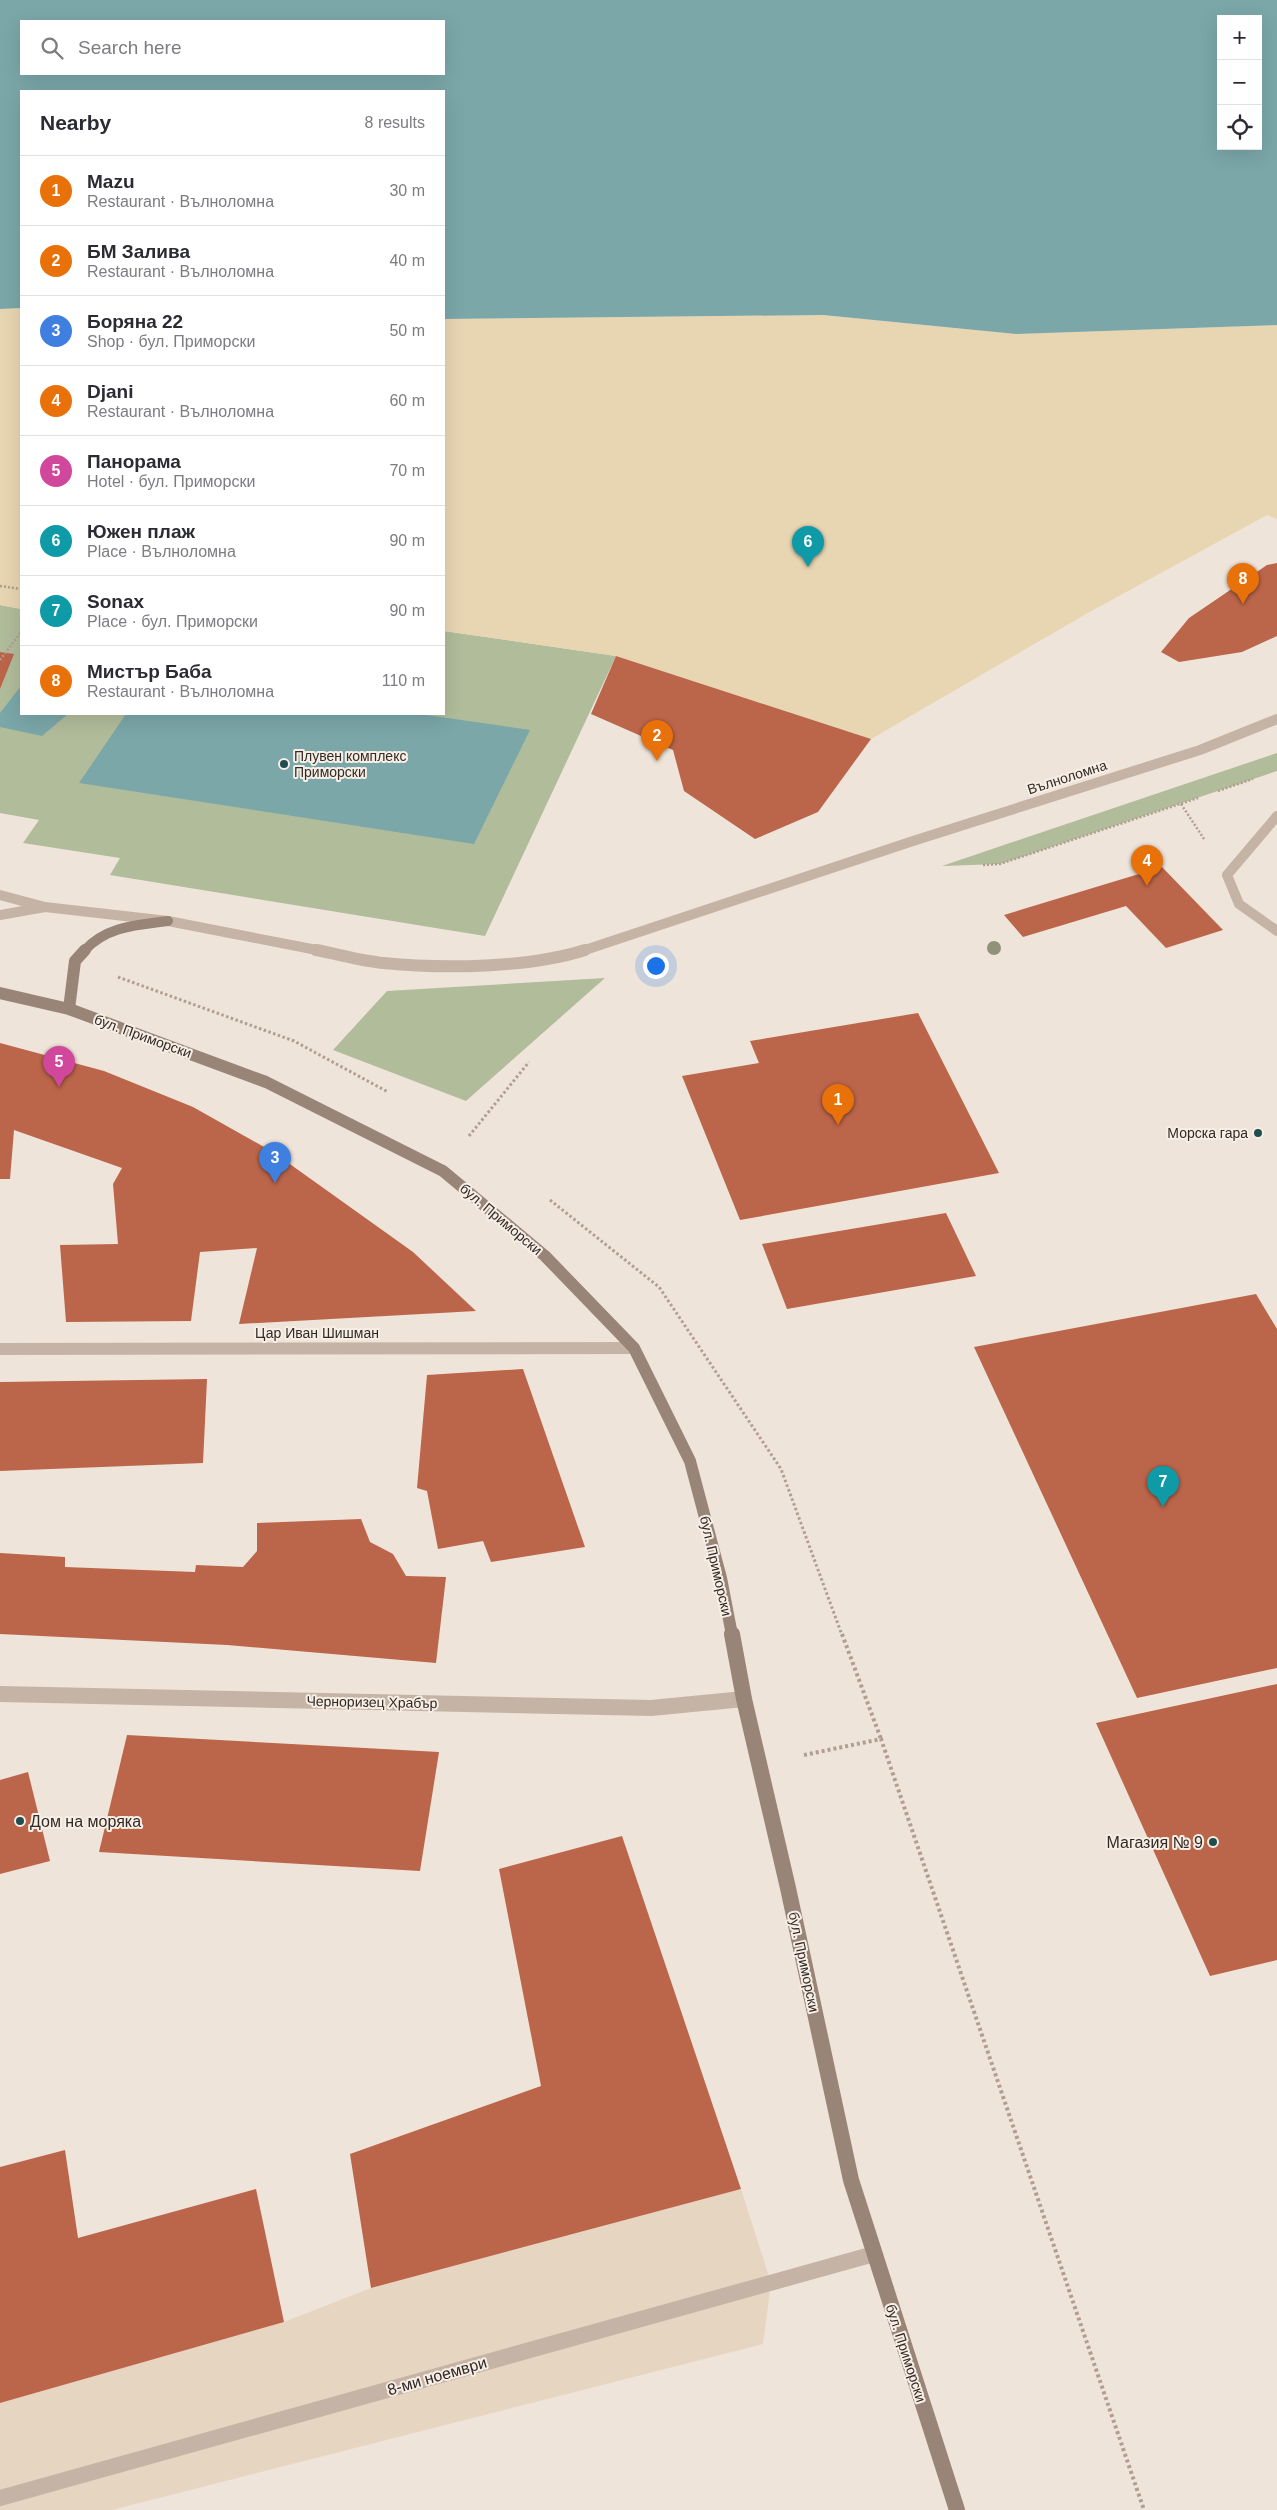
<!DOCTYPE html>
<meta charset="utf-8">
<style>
:root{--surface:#fff;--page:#f7f7f7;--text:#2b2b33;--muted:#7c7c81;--line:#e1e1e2;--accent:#ea580c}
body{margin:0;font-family:Arial,sans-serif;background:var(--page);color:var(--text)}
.controls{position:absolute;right:15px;top:15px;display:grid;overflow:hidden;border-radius:0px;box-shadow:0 5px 20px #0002}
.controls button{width:45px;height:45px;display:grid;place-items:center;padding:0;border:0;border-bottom:1px solid var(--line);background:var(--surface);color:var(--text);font:25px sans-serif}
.you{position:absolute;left:655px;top:965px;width:18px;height:18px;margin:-12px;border:4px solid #fff;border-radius:50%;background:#1a73e8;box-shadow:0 0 0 8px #1a73e833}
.badge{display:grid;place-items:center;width:32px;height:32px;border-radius:50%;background:var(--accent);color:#fff;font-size:16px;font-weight:700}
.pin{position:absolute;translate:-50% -41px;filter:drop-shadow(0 1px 2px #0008)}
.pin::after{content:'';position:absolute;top:26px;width:18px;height:15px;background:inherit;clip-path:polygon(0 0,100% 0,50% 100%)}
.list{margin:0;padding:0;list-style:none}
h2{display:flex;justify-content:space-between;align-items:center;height:65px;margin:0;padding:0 20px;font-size:21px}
h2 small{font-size:16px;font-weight:400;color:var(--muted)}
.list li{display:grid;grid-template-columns:32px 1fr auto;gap:15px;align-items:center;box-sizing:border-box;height:70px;padding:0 20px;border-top:1px solid var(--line)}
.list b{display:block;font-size:19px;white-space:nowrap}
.list p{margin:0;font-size:16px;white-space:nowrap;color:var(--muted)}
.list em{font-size:16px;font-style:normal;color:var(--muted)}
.icon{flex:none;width:28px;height:28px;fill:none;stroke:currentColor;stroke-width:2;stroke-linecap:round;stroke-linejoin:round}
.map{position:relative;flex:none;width:1277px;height:2510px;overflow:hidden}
.search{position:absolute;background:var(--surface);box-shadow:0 5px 20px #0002;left:20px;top:20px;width:425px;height:55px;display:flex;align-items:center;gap:12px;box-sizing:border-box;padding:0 18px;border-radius:0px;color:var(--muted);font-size:19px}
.panel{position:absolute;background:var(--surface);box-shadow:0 5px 20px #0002;left:20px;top:90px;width:425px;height:625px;border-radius:0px}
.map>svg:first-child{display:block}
.green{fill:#b1bc9b}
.sand{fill:#e8d5b2}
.plaza{fill:#e6d5c1}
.water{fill:#7ba7a9;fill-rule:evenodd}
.building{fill:#bb654a}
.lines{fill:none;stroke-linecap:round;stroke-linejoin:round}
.path-far2{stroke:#b19e91;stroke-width:2.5;stroke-dasharray:2 2;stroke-linecap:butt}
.path-far1{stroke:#b19e91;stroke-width:3;stroke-dasharray:2.5 2.5;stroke-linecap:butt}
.path{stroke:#b19e91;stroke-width:4;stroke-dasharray:3 3;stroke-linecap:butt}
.lane{stroke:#c5b4a6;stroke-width:10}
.street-far2{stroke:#c5b4a6;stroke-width:10}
.street-far1{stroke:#c5b4a6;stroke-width:12}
.street{stroke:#c5b4a6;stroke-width:16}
.secondary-far2{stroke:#998478;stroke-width:10}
.secondary-far1{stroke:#998478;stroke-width:12}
.secondary{stroke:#998478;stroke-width:16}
.tree{fill:#90927a}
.poi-dot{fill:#204d50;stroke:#f7eee5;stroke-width:2}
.labels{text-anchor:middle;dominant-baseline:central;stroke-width:4;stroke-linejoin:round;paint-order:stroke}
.poi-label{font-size:14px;fill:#322a26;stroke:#f7eee5;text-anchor:start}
.street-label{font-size:14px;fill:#322a26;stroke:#f7eee5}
.near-poi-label{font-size:16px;fill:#322a26;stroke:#f7eee5;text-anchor:start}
.near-street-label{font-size:16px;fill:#322a26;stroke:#f7eee5}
</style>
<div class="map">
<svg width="1277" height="2510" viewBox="0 0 1277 2510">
<rect width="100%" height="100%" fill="#efe4d9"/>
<path class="green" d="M0,605l21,4v105h423v-83l172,25 -131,280 -375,-61 10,-17 -97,-15 16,-23 -39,-7z
M1277,753v18l-277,93 -58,2z
M605,978l-139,123 -133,-51 54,-59z"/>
<path class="sand" d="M21,308v301l-21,-4v-296z
M823,315l193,19 261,-9v194l-10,-4 -181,99 -215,125 -255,-83 -172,-25v-312z"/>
<path class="plaza" d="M741,2189l30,94 -8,61 -651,166h-112v-107l284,-81 87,-34z"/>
<path class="water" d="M0,0h1277v325l-261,9 -193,-19 -379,4v-228h-423v217l-21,1zM1221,19h37v127h-37zM21,21h423v53h-423z
M21,686v28h47l-26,22 -42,-9v-14z
M126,714h294l110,16 -56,114 -395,-61z"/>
<path class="building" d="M1277,563v73l-35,16 -63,10 -18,-10 28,-34 78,-53z
M0,652l14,2 -14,35z
M616,656l255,83 -53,73 -63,27 -71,-48 -11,-41 -82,-36z
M1162,867l61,63 -57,18 -40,-42 -103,31 -19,-22z
M918,1013l81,160 -259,47 -58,-144 77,-13 -9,-22z
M0,1043l104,28 89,36 80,45 140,100 63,59 -237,13 18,-76 -57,4 -9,69 -125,1 -6,-77 58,-1 -5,-60 9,-16 -108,-38 -4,49h-10z
M946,1213l30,63 -189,33 -25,-65z
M1256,1294l21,35v339l-140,30 -163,-351z
M523,1369l62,178 -94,15 -8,-21 -45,8 -11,-58 -10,-3 10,-113z
M207,1379l-4,84 -203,8v-89z
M361,1519l9,23 23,12 13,22 40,1 -10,86 -209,-18 -227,-11v-81l65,4v10l130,5 1,-7 47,2 14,-16v-28z
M1277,1684v276l-67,16 -114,-253z
M127,1735l312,17 -19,119 -321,-19z
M28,1772l22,89 -50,13v-94z
M622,1836l119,353 -370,99 -21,-134 191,-68 -42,-217z
M65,2150l13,88 178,-49 28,133 -284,81v-236z"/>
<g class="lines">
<path class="path-far2" d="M0,586l21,3
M0,660l21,-28
M1218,791l35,-12
M1181,804l23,35
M983,865l17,-1 198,-66"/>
<path class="path-far1" d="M118,977l176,64 94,51
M469,1136l60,-74
M550,1200l109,87 122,182 61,166"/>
<path class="path" d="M842,1634l39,105
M804,1755l77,-16 263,771"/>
<path class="lane" d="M1277,816l-50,59 12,29 38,27
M0,895l45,12"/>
<path class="street-far2" d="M0,915l45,-8 123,14 154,30
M582,951l331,-110 287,-91 77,-31"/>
<path class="street-far1" d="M316,950c22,4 45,11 68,13 59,6 145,5 201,-13
M0,1349l634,-1"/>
<path class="street" d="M0,1694l651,14 93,-9
M0,2498l874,-244"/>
<path class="secondary-far2" d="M84,951c22,-25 53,-26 84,-30"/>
<path class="secondary-far1" d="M0,993l69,16 197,73 177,89 102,85 89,92 56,113 31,117 11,57
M69,1009l6,-48 10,-11"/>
<path class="secondary" d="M732,1634l12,65 44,189 63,292 106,330"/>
</g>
<circle class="tree" cx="994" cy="948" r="7"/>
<g class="poi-dot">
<circle cx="284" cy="764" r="5"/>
<circle cx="1258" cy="1133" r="5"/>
<circle cx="20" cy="1821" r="5"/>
<circle cx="1213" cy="1842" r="5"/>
</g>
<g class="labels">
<g class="poi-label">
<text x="294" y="756">Плувен комплекс<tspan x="294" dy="16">Приморски</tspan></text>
<text x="1248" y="1133" text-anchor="end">Морска гара</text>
</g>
<g class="street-label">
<text transform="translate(1067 777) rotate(-18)">Вълноломна</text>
<text transform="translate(143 1036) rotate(20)">бул. Приморски</text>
<text transform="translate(501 1219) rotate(40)">бул. Приморски</text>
<text x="317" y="1333">Цар Иван Шишман</text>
<text transform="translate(716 1566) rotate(77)">бул. Приморски</text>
<text transform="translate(372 1702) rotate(1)">Черноризец Храбър</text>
<text transform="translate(804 1962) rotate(78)">бул. Приморски</text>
<text transform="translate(906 2353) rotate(72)">бул. Приморски</text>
</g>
<g class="near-poi-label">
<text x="30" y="1821">Дом на моряка</text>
<text x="1203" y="1842" text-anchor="end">Магазия № 9</text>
</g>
<g class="near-street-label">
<text transform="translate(437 2376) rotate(-16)">8-ми ноември</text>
</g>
</g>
</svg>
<div class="controls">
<button>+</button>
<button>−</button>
<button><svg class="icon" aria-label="locate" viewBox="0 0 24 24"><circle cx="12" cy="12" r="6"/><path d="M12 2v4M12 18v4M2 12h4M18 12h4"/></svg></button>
</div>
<div class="you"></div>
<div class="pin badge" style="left:838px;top:1125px;background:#e8710a">1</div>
<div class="pin badge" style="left:657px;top:761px;background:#e8710a">2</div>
<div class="pin badge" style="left:275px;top:1183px;background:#3f7fe0">3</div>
<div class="pin badge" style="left:1147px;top:886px;background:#e8710a">4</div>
<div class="pin badge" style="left:59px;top:1087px;background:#d1479c">5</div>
<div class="pin badge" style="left:808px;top:567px;background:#0f9aa8">6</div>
<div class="pin badge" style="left:1163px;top:1507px;background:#0f9aa8">7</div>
<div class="pin badge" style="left:1243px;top:604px;background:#e8710a">8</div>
<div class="search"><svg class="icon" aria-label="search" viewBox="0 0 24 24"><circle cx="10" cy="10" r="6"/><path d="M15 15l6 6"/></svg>Search here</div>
<section class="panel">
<h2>Nearby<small>8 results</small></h2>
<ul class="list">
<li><span class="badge" style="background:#e8710a">1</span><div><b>Mazu</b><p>Restaurant · Вълноломна</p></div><em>30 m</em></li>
<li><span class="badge" style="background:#e8710a">2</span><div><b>БМ Залива</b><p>Restaurant · Вълноломна</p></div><em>40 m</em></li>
<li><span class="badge" style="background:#3f7fe0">3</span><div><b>Боряна 22</b><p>Shop · бул. Приморски</p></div><em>50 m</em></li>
<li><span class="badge" style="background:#e8710a">4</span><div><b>Djani</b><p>Restaurant · Вълноломна</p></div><em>60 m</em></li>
<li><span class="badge" style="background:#d1479c">5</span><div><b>Панорама</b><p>Hotel · бул. Приморски</p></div><em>70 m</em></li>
<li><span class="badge" style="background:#0f9aa8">6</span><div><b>Южен плаж</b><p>Place · Вълноломна</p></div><em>90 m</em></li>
<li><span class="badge" style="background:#0f9aa8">7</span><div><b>Sonax</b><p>Place · бул. Приморски</p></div><em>90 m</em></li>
<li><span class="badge" style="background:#e8710a">8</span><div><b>Мистър Баба</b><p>Restaurant · Вълноломна</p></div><em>110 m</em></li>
</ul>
</section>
</div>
